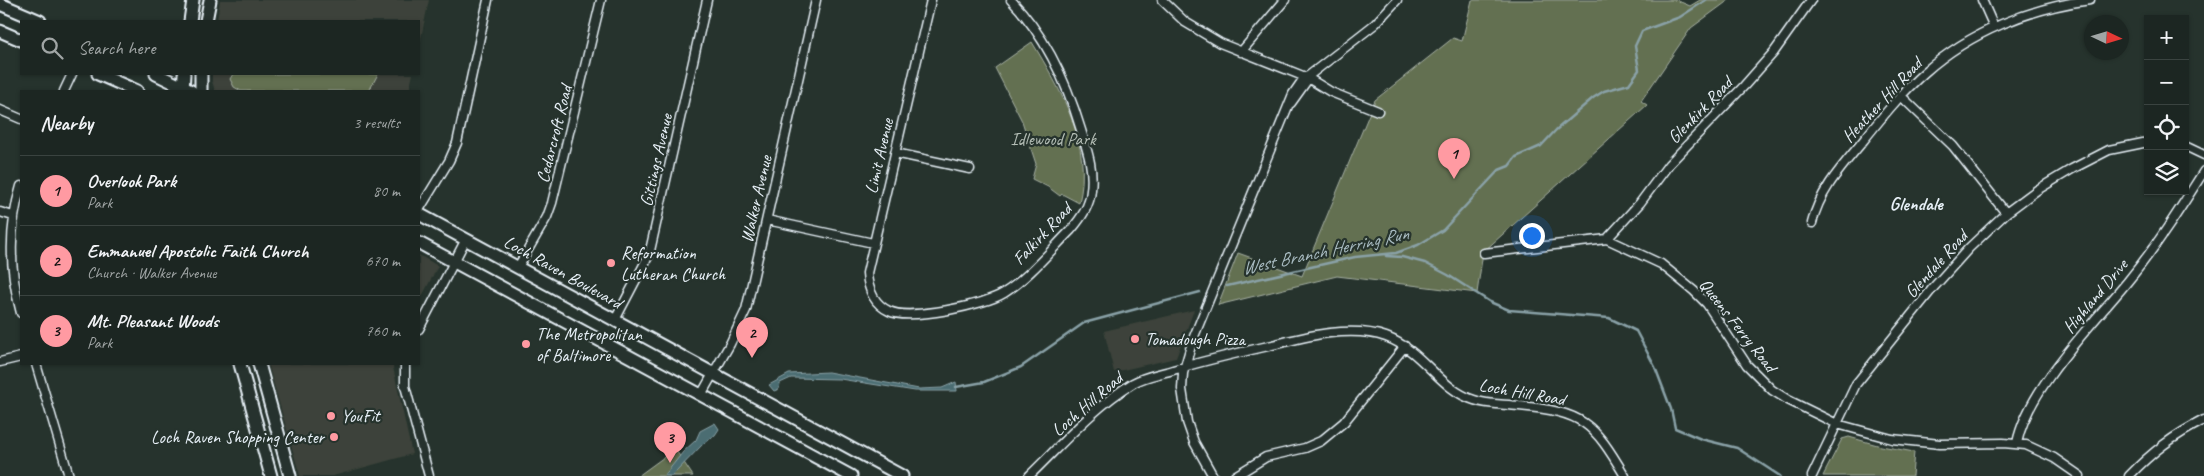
<!DOCTYPE html>
<meta charset="utf-8">
<style>
:root{--surface:#1c2622;--page:#29322f;--text:#f1f3f6;--muted:#a0a5a5;--line:#3a4340;--accent:#ff9aa2}
body{margin:0;font-family:Caveat,sans-serif;background:var(--page);color:var(--text)}
.controls{position:absolute;right:15px;top:15px;display:grid;overflow:hidden;border-radius:0px;box-shadow:0 1px 4px #0004}
.controls button{width:45px;height:45px;display:grid;place-items:center;padding:0;border:0;border-bottom:1px solid var(--line);background:var(--surface);color:var(--text);font:25px sans-serif}
.compass{position:absolute;left:2084px;top:15px;width:45px;height:45px;border-radius:50%;background:var(--surface);box-shadow:0 1px 4px #0004;rotate:94deg}
.you{position:absolute;left:1531px;top:235px;width:18px;height:18px;margin:-12px;border:4px solid #fff;border-radius:50%;background:#1a73e8;box-shadow:0 0 0 8px #1a73e833}
.badge{display:grid;place-items:center;width:32px;height:32px;border-radius:50%;background:var(--accent);color:#111;font-size:16px;font-weight:700}
.pin{position:absolute;translate:-50% -41px;filter:drop-shadow(0 1px 2px #0008)}
.pin::after{content:'';position:absolute;top:26px;width:18px;height:15px;background:inherit;clip-path:polygon(0 0,100% 0,50% 100%)}
.list{margin:0;padding:0;list-style:none}
h2{display:flex;justify-content:space-between;align-items:center;height:65px;margin:0;padding:0 20px;font-size:21px}
h2 small{font-size:16px;font-weight:400;color:var(--muted)}
.list li{display:grid;grid-template-columns:32px 1fr auto;gap:15px;align-items:center;box-sizing:border-box;height:70px;padding:0 20px;border-top:1px solid var(--line)}
.list b{display:block;font-size:19px;white-space:nowrap}
.list p{margin:0;font-size:16px;white-space:nowrap;color:var(--muted)}
.list em{font-size:16px;font-style:normal;color:var(--muted)}
.icon{flex:none;width:28px;height:28px;fill:none;stroke:currentColor;stroke-width:2;stroke-linecap:round;stroke-linejoin:round}
.map{position:relative;flex:none;width:2204px;height:476px;overflow:hidden}
.search{position:absolute;background:var(--surface);box-shadow:0 1px 4px #0004;left:20px;top:20px;width:400px;height:55px;display:flex;align-items:center;gap:12px;box-sizing:border-box;padding:0 18px;border-radius:0px;color:var(--muted);font-size:19px}
.panel{position:absolute;background:var(--surface);box-shadow:0 1px 4px #0004;left:20px;top:90px;width:400px;height:275px;border-radius:0px}
.map>svg:first-child{display:block}
.built{fill:#3c433a}
.green{fill:#647051;stroke:#a6b0a4}
.water{fill:#4b6d72;stroke:#8aa2a8}
.lines{fill:none;stroke-linecap:round;stroke-linejoin:round}
.stream{stroke:#8aa2a8;stroke-width:2.5}
.minor-casing{stroke:#e8f1f8;stroke-width:11}
.primary-casing{stroke:#e8f1f8;stroke-width:15}
.minor{stroke:#26332d;stroke-width:8}
.primary{stroke:#26332d;stroke-width:11}
.poi-dot{fill:#ff9aa2;stroke:#26332d;stroke-width:2}
.labels{text-anchor:middle;dominant-baseline:central;stroke-width:4.5;stroke-linejoin:round;paint-order:stroke}
.street-label{font-size:18px;fill:#e8f1f8;stroke:#26332d}
.park-label{font-size:18px;fill:#b3bdb5;stroke:#26332d}
.poi-label{font-size:18px;fill:#e8f1f8;stroke:#26332d;text-anchor:start}
.neighbourhood-label{font-size:19px;font-weight:bold;fill:#e8f1f8;stroke:#26332d}
.water-label{font-size:19px;font-style:italic;fill:#a9bcc2;stroke:#26332d}
</style>
<div class="map">
<svg width="2204" height="476" viewBox="0 0 2204 476">
<rect width="100%" height="100%" fill="#26332d"/>
<filter id="ink" filterUnits="userSpaceOnUse"><feTurbulence type="fractalNoise" baseFrequency=".02" numOctaves="2"/><feDisplacementMap in="SourceGraphic" scale="10" xChannelSelector="R" yChannelSelector="G"/><feConvolveMatrix kernelMatrix="1 2 1 2 8 2 1 2 1" color-interpolation-filters="sRGB"/></filter>
<g filter="url(#ink)">
<path class="built" d="M220,0h209l-10,47v-26h-202z
M212,74h201l-4,17h-194l-3,-10z
M419,255l19,11 -19,36z
M1194,310l-18,48 -62,14 -10,-41z
M268,364h126l-1,3 19,87 -79,22h-33z"/>
<path class="green" d="M1472,0h204l14,6 10,-6h29l-38,28 -50,73 6,4 -164,147 -6,41 -140,-17 -119,29 20,-52 64,23 73,-176 78,-62 9,3z
M1032,42c29,48 61,103 47,161l-17,-9 -2,2 -12,-9 -16,-8 4,-15 -14,-43 -27,-53z
M233,74h145l-9,17h-128l-7,-4 -4,-8z
M1849,437l32,9 33,6 -2,24h-89l19,-37z
M675,449l18,27h-55z"/>
<path class="water" d="M828,372l91,17 23,-1 14,-6 1,9h-42l-75,-12 -49,-1 -11,5 -1,6 -5,2 -5,-6 20,-11z
M715,423l4,6 -4,6 -11,8 -32,33h-8l19,-24 13,-12 4,-9z"/>
<g class="lines">
<path class="stream" d="M1386,256l16,1 23,6 23,12 42,27 19,8 100,8 27,13 19,36 16,42 4,19 26,11 36,9 43,28
M1227,286l128,-29 41,-4 22,-8 25,-15 56,-60 10,-4 7,-9 25,-11 15,-16 37,-32 11,-7 25,-7 10,-14 -4,-24 7,-15 38,-14 26,-17
M956,387l28,-5 37,-15 63,-44 116,-31"/>
<defs>
<path id="minor" d="M931,0l-64,273c1,16 7,31 22,38 20,10 96,-6 115,-18 23,-14 48,-44 67,-63 10,-12 19,-24 20,-40 3,-21 -4,-40 -10,-60 -14,-47 -35,-94 -70,-130
M1162,0l23,22 35,21 88,35 23,14 47,19
M1982,0l12,27
M1241,52l44,-52
M64,91l8,-17
M1901,96l52,50 53,67
M1291,103l15,-21
M0,110l21,9
M2185,146l19,9
M895,153l75,16
M21,186c-13,43 -12,84 0,127
M419,210l30,-49 8,-18 31,-143
M0,212l13,4
M767,220l106,23
M1812,223c7,-30 27,-53 47,-77 20,-25 41,-52 66,-74 45,-40 105,-64 165,-72
M1607,239l33,-36 29,-39 75,-78 30,-34 37,-52
M1484,253l123,-14 54,25 33,27 13,13 40,61 25,25 16,10 49,24 55,15 48,5 63,-1 23,2 28,13 26,18
M518,267l29,-50 5,-14 49,-203
M615,320l34,-65 58,-255
M419,329l47,-90
M0,362l21,-5
M36,364l33,112
M405,364v22l24,90
M701,395l29,-51 16,-34 70,-310
M2017,443c11,-55 76,-119 111,-162 28,-34 52,-72 76,-110
M1029,476c33,-32 65,-69 104,-93 12,-7 27,-9 40,-13 30,-9 60,-16 91,-23 22,-5 44,-12 66,-14 18,-2 39,-2 56,4 38,14 52,51 88,63 14,5 30,4 45,6 64,6 74,16 106,70
M1213,476l-19,-34 -7,-20 -5,-33 1,-16 10,-34 100,-245 9,-13 73,-57 22,-24
M1235,476l31,-19 39,-9 16,-7 23,-19 61,-76
M1812,476l44,-92 77,-96 36,-40 37,-35 31,-23 35,-21 37,-19 39,-8
M2129,476c24,-25 44,-40 75,-56"/>
<path id="primary" d="M0,4l40,17
M190,21l3,-21
M206,21l4,-21
M0,31l21,9
M98,74l39,17
M156,74l35,17
M183,91l1,-17
M201,91v-17
M419,214l483,262
M419,243l432,233
M240,364l31,112
M259,364l31,112"/>
</defs>
<use href="#minor" class="minor-casing"/>
<use href="#primary" class="primary-casing"/>
<use href="#minor" class="minor"/>
<use href="#primary" class="primary"/>
</g>
</g>
<g class="poi-dot">
<circle cx="611" cy="263" r="5"/>
<circle cx="1135" cy="339" r="5"/>
<circle cx="526" cy="344" r="5"/>
<circle cx="331" cy="416" r="5"/>
<circle cx="334" cy="437" r="5"/>
</g>
<g class="labels">
<g class="street-label">
<text transform="translate(1882 100) rotate(-47)">Heather Hill Road</text>
<text transform="translate(1700 110) rotate(-46)">Glenkirk Road</text>
<text transform="translate(554 134) rotate(-76)">Cedarcroft Road</text>
<text transform="translate(879 156) rotate(-77)">Limit Avenue</text>
<text transform="translate(656 160) rotate(-77)">Gittings Avenue</text>
<text transform="translate(756 199) rotate(-77)">Walker Avenue</text>
<text transform="translate(1042 234) rotate(-47)">Falkirk Road</text>
<text transform="translate(1936 264) rotate(-48)">Glendale Road</text>
<text transform="translate(563 272) rotate(29)">Loch Raven Boulevard</text>
<text transform="translate(2095 296) rotate(-50)">Highland Drive</text>
<text transform="translate(1738 325) rotate(52)">Queens Ferry Road</text>
<text transform="translate(1522 392) rotate(10)">Loch Hill Road</text>
<text transform="translate(1087 404) rotate(-41)">Loch Hill Road</text>
</g>
<g class="park-label">
<text x="1053" y="139">Idlewood Park</text>
</g>
<g class="poi-label">
<text x="621" y="253">Reformation<tspan x="621" dy="21">Lutheran Church</tspan></text>
<text x="536" y="334">The Metropolitan<tspan x="536" dy="21">of Baltimore</tspan></text>
<text x="1145" y="339">Tomadough Pizza</text>
<text x="341" y="416">YouFit</text>
<text x="324" y="437" text-anchor="end">Loch Raven Shopping Center</text>
</g>
<g class="neighbourhood-label">
<text x="1916" y="204">Glendale</text>
</g>
<g class="water-label">
<text transform="translate(1325 251) rotate(-12)">West Branch Herring Run</text>
</g>
</g>
</svg>
<div class="controls">
<button>+</button>
<button>−</button>
<button><svg class="icon" aria-label="locate" viewBox="0 0 24 24"><circle cx="12" cy="12" r="6"/><path d="M12 2v4M12 18v4M2 12h4M18 12h4"/></svg></button>
<button><svg class="icon" aria-label="layers" viewBox="0 0 24 24"><path d="M12 4l9 5-9 5-9-5zM3 14l9 5 9-5"/></svg></button>
</div>
<svg class="compass" viewBox="-18 -18 36 36"><path d="M0-13l5 13h-10z" fill="#e53935"/><path d="M0 13l5-13h-10z" fill="#a0a5a5"/></svg>
<div class="you"></div>
<div class="pin badge" style="left:1454px;top:179px">1</div>
<div class="pin badge" style="left:752px;top:358px">2</div>
<div class="pin badge" style="left:670px;top:463px">3</div>
<div class="search"><svg class="icon" aria-label="search" viewBox="0 0 24 24"><circle cx="10" cy="10" r="6"/><path d="M15 15l6 6"/></svg>Search here</div>
<section class="panel">
<h2>Nearby<small>3 results</small></h2>
<ul class="list">
<li><span class="badge">1</span><div><b>Overlook Park</b><p>Park</p></div><em>80 m</em></li>
<li><span class="badge">2</span><div><b>Emmanuel Apostolic Faith Church</b><p>Church · Walker Avenue</p></div><em>670 m</em></li>
<li><span class="badge">3</span><div><b>Mt. Pleasant Woods</b><p>Park</p></div><em>760 m</em></li>
</ul>
</section>
</div>
